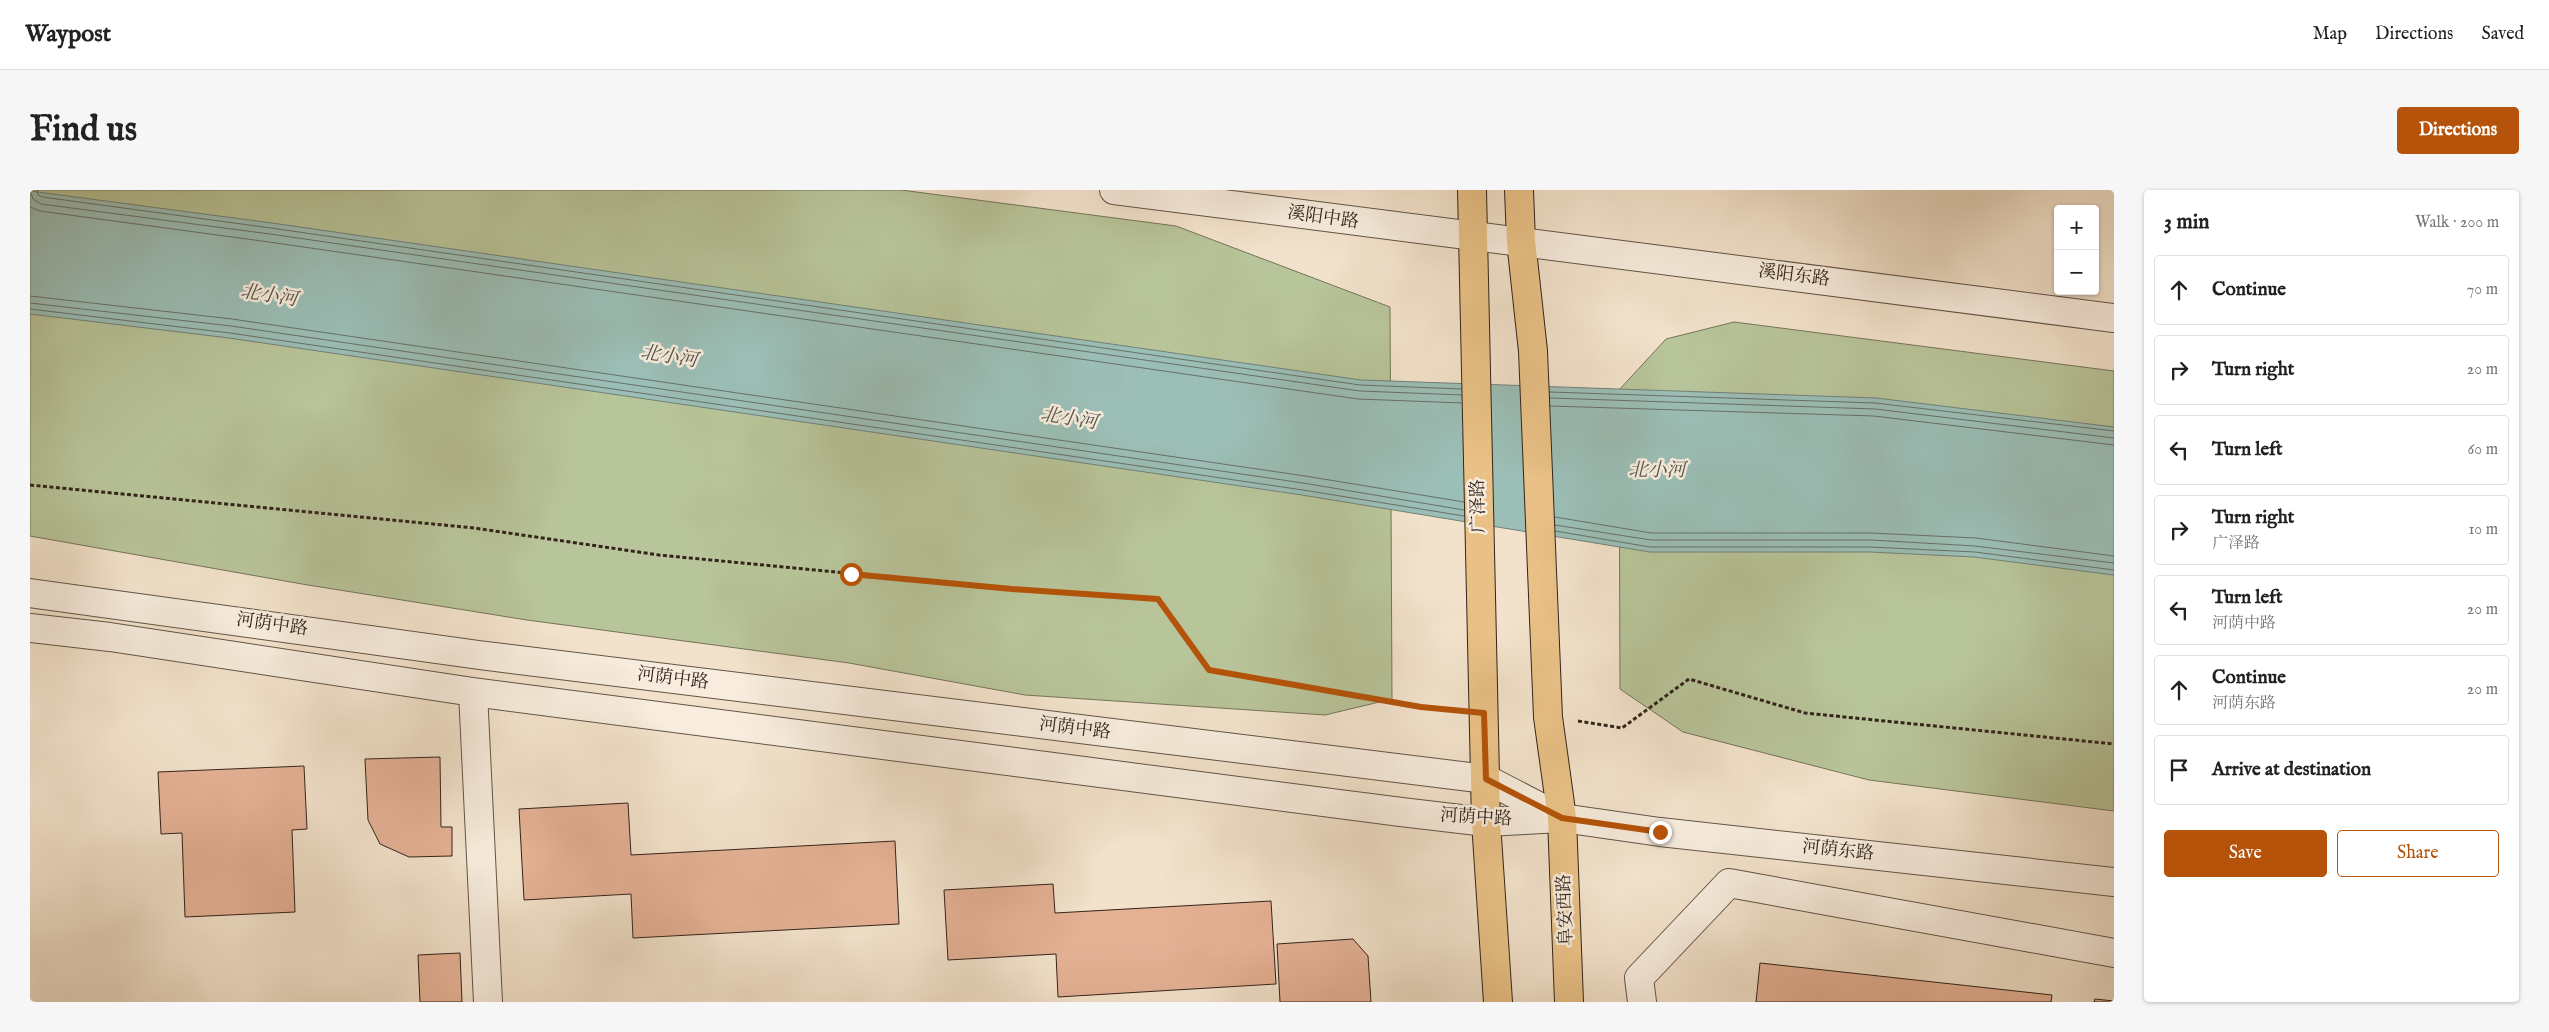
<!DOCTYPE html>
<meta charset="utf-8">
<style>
:root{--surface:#fff;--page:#f6f6f6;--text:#222;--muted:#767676;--line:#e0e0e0;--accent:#b45309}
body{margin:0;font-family:"IM FELL English","Noto Serif SC",serif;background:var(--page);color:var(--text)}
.controls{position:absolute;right:15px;top:15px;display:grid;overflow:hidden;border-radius:5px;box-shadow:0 1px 4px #0004}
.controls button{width:45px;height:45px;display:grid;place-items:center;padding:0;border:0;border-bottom:1px solid var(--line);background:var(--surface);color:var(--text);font:25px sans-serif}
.stop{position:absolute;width:15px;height:15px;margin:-11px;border:4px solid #b45309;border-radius:50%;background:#fff}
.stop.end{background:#b45309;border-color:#fff;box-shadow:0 1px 5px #0008}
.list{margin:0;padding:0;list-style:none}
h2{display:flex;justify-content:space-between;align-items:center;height:65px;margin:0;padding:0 20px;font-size:21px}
h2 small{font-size:16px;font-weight:400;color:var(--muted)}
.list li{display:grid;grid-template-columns:32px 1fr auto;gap:15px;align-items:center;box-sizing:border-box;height:70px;margin:0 10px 10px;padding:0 10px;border:1px solid var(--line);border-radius:5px}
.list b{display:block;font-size:19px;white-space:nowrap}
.list p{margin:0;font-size:16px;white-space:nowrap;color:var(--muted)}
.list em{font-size:16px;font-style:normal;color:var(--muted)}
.actions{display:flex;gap:10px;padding:15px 20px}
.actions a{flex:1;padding:11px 0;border:1px solid var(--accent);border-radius:5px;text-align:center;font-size:18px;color:var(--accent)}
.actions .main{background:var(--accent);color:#fff}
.icon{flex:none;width:28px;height:28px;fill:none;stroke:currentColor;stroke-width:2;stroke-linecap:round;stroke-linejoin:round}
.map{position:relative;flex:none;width:2084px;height:812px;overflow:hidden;border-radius:5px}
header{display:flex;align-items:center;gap:30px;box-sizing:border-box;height:70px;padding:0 25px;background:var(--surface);border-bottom:1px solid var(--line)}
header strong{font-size:24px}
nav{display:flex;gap:28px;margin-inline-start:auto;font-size:18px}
.intro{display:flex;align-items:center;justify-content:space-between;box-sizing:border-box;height:120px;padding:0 30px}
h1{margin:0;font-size:35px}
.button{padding:12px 22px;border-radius:5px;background:var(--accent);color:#fff;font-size:18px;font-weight:700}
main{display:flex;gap:30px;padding:0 30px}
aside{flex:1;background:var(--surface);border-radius:5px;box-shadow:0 1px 4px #0004}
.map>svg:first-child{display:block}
.green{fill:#b8c499;stroke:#75745a}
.water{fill:#9bbeb6;stroke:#718078}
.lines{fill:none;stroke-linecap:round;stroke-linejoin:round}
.shore{stroke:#667168;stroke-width:1}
.building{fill:#e5b195;stroke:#32241a}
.minor-casing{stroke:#625446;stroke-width:30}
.major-casing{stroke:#32241a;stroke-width:30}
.path{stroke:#32241a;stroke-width:3;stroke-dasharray:4 2.5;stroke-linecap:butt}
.minor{stroke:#f7ecdd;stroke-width:28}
.major{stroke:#e9c186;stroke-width:28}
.route{stroke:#b45309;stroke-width:6}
.labels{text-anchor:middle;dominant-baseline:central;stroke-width:5;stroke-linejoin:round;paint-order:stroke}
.street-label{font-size:18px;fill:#32241a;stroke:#f7ecdd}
.water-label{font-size:19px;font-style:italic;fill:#525249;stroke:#f7ecdd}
</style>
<header>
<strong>Waypost</strong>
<nav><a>Map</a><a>Directions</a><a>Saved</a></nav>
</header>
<div class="intro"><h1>Find us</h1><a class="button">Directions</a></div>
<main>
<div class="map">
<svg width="2084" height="812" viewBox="0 0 2084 812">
<rect width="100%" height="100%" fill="#f2e2cb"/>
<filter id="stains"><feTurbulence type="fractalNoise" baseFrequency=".004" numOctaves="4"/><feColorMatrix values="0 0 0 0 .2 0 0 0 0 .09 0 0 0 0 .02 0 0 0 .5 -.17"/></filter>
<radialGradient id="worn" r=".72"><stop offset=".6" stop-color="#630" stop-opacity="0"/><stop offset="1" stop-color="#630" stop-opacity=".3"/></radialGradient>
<path class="green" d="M0,0h871l275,36 214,81 2,392 -67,16 -300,-20 -176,-32 -322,-43 -225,-36 -272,-48z
M1704,132l380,49v440l-245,-31 -186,-48 -63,-43 -1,-299 47,-51z"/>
<path class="water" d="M0,1l242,32 1089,157 515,18 238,29v148l-140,-18 -104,-5h-220l-348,-57 -1073,-157 -199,-24z"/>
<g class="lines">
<path class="shore" d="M0,0l3,9 8,5 229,30 1090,157 102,4
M7,0l1,5 4,2 229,31 1089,157 101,4
M0,17l10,4 229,31 1089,157 104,4
M0,106l202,23 1073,157 159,26
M0,113l201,23 1072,157 161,27
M0,119l200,24 1073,157 161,26
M1520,202l325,11 239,28
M1520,208l325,11 239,29
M1520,216l324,10 240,29
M1525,327l96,16h220l105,5 138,18
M1525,335l96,15h220l104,6 139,17
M1525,341l95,16h220l105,5 139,18"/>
</g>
<path class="building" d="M410,567l1,70h11v29l-43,1 -29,-13 -12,-24 -3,-61z
M274,576l3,63 -15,1 3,82 -110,5 -3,-84 -21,1 -3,-62z
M598,613l3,52 264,-14 4,83 -266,14 -2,-44 -107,6 -5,-91z
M1023,694l2,29 216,-12 5,83 -218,13 -2,-43 -108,6 -4,-70z
M1323,749l15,17 3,46h-91l-3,-58z
M430,763l2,49h-42l-2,-47z
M1730,773l292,32 -1,7h-295z
M2065,809l19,2v1h-20z"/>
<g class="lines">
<defs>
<path id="minor" d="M1084,0l1000,128
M0,403l449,62 1007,124 75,39
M0,438l80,9 363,55 928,120 85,10 76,-4 98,14 454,50
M443,502l15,310
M1612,812l-3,-24 90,-95 385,70"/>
<path id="major" d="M1442,0l14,632 12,180
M1489,0l2,51 12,110 15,366 14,101 7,184"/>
</defs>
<use href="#minor" class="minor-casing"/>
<use href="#major" class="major-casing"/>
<path class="path" d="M0,295l444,43 185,27 353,34 146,10 51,72 212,36 34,3
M1548,531l44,7 67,-49 116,34 309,31"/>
<use href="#minor" class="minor"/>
<use href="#major" class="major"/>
</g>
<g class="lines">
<path class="route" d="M821,384l161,15 146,10 51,71 212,37 63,6 2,66 76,39 98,14"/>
</g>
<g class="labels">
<g class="street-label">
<text transform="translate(1293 28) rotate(8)">溪阳中路</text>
<text transform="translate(1764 86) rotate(7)">溪阳东路</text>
<text transform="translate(1449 316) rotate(-91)">广泽路</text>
<text transform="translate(242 435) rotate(8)">河荫中路</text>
<text transform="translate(643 489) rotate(7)">河荫中路</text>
<text transform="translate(1045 539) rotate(7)">河荫中路</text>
<text transform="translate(1446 628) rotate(3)">河荫中路</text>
<text transform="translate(1808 661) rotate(6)">河荫东路</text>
<text transform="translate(1536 720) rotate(-92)">阜安西路</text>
</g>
<g class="water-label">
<text transform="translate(239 106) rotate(9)">北小河</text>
<text transform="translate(639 167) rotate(9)">北小河</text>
<text transform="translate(1039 229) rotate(9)">北小河</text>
<text x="1627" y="281">北小河</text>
</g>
</g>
<rect width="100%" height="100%" filter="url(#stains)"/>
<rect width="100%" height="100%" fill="url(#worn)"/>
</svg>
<div class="controls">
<button>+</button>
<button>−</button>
</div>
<div class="stop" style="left:821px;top:384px"></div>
<div class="stop end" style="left:1630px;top:642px"></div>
</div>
<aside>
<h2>3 min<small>Walk · 200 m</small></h2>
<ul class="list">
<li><svg class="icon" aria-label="ahead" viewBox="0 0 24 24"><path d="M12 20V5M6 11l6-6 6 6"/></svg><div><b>Continue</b></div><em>70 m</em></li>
<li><svg class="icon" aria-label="right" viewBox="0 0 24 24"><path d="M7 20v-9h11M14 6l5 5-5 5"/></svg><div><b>Turn right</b></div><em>20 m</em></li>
<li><svg class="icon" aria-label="left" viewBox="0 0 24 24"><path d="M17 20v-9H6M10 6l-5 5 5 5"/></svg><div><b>Turn left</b></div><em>60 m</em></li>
<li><svg class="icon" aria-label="right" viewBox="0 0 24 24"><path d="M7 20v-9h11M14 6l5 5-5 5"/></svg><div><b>Turn right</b><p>广泽路</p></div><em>10 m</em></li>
<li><svg class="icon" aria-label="left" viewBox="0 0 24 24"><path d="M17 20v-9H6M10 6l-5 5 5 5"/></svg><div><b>Turn left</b><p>河荫中路</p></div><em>20 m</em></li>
<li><svg class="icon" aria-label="ahead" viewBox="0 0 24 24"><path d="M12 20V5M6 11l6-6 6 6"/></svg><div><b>Continue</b><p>河荫东路</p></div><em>20 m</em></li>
<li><svg class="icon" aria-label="arrive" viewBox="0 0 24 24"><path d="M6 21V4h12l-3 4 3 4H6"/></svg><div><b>Arrive at destination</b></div></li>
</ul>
<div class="actions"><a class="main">Save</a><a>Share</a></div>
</aside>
</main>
